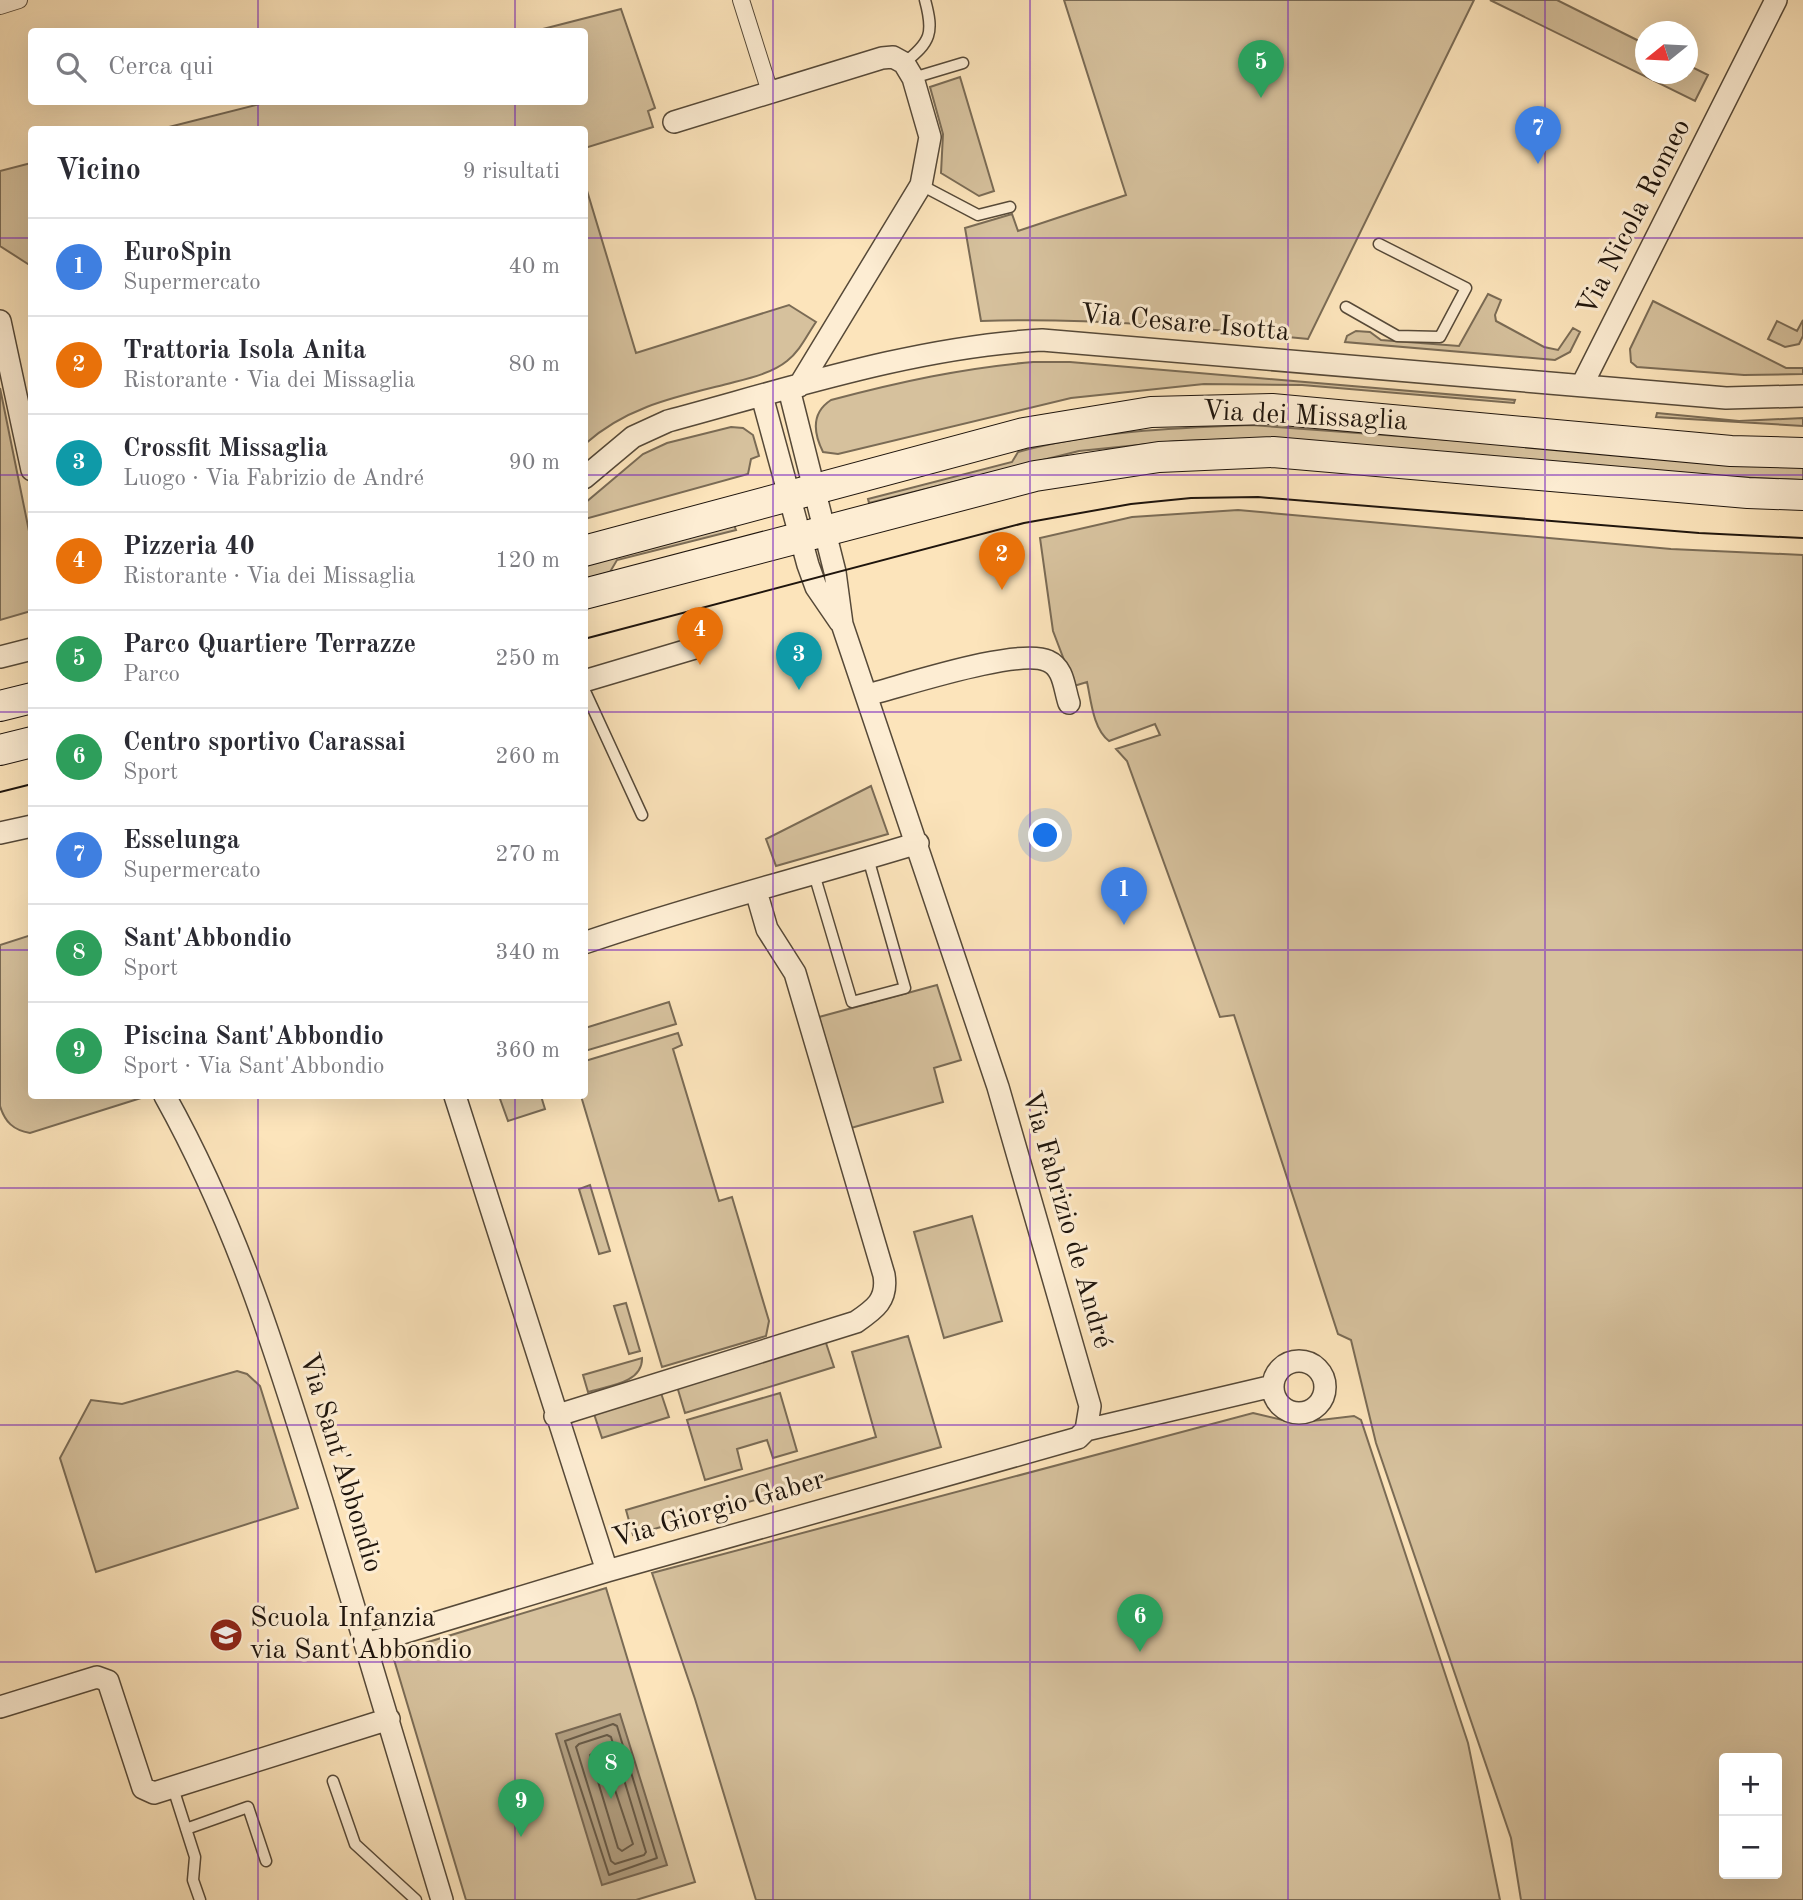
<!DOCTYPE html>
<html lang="it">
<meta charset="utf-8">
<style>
:root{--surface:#fff;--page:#f2f2f3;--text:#2b2b33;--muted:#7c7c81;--line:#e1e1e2;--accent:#d93025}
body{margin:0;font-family:"Old Standard TT",serif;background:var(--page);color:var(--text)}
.controls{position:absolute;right:21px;bottom:21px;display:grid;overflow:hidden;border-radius:7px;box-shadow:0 7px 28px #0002}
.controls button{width:63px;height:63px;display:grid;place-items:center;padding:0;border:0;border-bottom:2px solid var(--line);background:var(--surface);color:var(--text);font:35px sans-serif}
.compass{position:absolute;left:1635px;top:21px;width:63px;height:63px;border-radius:50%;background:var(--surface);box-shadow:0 7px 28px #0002;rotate:252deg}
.you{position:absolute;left:1046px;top:836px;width:24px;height:24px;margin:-18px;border:5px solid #fff;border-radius:50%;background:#1a73e8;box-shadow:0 0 0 10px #1a73e833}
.badge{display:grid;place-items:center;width:46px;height:46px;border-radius:50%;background:var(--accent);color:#fff;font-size:23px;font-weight:700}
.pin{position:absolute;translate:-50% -58px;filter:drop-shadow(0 2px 4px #0008)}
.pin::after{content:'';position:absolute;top:37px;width:24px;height:21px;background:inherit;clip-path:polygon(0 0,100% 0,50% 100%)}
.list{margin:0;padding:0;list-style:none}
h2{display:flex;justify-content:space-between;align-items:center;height:91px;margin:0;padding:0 28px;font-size:30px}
h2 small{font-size:23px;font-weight:400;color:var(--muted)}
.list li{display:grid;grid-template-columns:46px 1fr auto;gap:21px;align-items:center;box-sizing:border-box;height:98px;padding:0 28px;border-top:2px solid var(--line)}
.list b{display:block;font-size:26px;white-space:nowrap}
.list p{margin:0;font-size:23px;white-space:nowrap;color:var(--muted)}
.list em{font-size:23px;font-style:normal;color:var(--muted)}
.icon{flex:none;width:38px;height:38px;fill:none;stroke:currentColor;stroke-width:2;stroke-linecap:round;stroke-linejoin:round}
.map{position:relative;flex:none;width:1803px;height:1900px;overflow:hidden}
.search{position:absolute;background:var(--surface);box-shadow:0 7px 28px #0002;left:28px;top:28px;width:560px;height:77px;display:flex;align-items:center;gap:18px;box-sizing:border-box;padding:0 24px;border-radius:7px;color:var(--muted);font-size:26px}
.panel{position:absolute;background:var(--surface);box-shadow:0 7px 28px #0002;left:28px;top:126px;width:560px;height:973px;border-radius:7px}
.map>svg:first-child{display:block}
.green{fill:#d6c19d;stroke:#7a6b55;stroke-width:2;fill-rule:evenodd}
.water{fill:#b19e80;stroke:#776752;stroke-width:2}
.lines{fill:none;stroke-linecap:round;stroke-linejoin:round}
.shore{stroke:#685a46;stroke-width:2}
.service-casing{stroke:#564938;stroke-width:13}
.pedestrian-casing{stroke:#564938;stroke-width:18}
.minor-casing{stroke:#564938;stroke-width:24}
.secondary-casing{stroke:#1f150d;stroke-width:32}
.service{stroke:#fdedd3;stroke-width:10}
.pedestrian{stroke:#fdedd3;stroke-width:16}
.minor{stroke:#fdedd3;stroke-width:21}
.secondary{stroke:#fdedd3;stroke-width:30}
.tram{stroke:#1f150d;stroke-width:2}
.grid{fill:none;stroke:#7b2cbf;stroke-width:2;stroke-opacity:0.55}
.labels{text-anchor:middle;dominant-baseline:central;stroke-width:6;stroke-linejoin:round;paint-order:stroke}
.street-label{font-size:28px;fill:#1f150d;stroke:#fdedd3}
.poi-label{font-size:28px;fill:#1f150d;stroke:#fdedd3;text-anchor:start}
</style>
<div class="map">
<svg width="1803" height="1900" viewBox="0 0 1803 1900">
<rect width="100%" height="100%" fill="#fce4bb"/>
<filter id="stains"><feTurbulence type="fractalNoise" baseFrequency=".00286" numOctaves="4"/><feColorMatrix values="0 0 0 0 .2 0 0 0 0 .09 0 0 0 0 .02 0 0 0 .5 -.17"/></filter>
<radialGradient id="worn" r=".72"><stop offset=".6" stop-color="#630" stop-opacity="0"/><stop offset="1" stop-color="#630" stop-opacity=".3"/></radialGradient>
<path class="green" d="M1064,0h410l-166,339c-109,-11 -217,-22 -327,-18l-16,-93 47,-14 6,17 108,-36z
M1490,0h67l88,44 1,30h42v-9l20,10 -13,26z
M621,9l34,99 -7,3 5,16 -68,21 -1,-18 -423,-1 107,-27h316v-70l-49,-1z
M960,77l34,114 -15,5 -38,-23 2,-39 -13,-47z
M31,163h1l-1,103 -31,-20v-75z
M585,184l51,169 153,-48 27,17c-9,13 -16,29 -29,39 -16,13 -41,18 -60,23 -52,13 -101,23 -142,60z
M1488,294l13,6 -6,15 1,6 48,26 14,3 15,-22 7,4 -10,20 -15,8 -210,-18 2,-6 9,-5 14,1 11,8 78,6z
M1653,301l133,67h17v6l-59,1 -107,-8 -6,-5 -1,-13z
M1803,320v16l-4,8 -14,3 -17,-8 9,-18 20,10z
M1033,362h37l445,38 -1,3 -212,-18 -98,-1 -133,14 -233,56 -15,-2c-10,-20 -12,-39 8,-52 68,-18 132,-32 202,-38z
M0,388l31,153v70l-31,9z
M1657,413l82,8 64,-3v8l-147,-9z
M1251,425l552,41v14l-69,-3 -481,-38 -75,2 -99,10 -210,52 -1,-4 144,-37 6,-10c76,-21 154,-24 233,-27z
M731,427l12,1 10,7 6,21 -8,3 -3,15 -163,45v-16l58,-49 24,-11z
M1238,510l433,39 132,6v1345h-282l-10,-62 -135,-395 -25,-103 -13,-6 -104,-319 -14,2 -93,-256 -11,-12 44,-14 -5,-11 -46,17c-16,-12 -18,-41 -22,-59l-13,4 -21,-55 -13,-93 92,-21zM1724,1758h53v116h-53z
M734,525l2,5 -119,30 -7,12 -25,7v-14z
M871,786l17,48 -112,32 -10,-27z
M31,935l1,161 109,2 -111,35c-17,-3 -25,-11 -30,-27v-161z
M937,985l24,75 -27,8 9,34 -92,26 -32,-111z
M669,1002l7,22 -91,27v-23z
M678,1033l4,12 -9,4 46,152 13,-4 37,124 -3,15 -104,31 -81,-271h3l1,-35z
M499,1096h42l4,13 -37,12z
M590,1185l20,66 -11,3 -20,-65z
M972,1216l30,105 -58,17 -30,-106z
M626,1303l14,48 -11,3 -15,-48z
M908,1336l33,111 -308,88 -7,-25 250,-73 -24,-85z
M824,1337l10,30 -149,46 -9,-30z
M642,1358c1,25 -34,28 -54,34l-5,-17z
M237,1371l10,3 13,12 38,122 -202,64 -36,-114 31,-58 31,4z
M659,1387l10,30 -67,21 -10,-30z
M780,1393l17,58 -24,7 -6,-18 -30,9 5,20 -37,11 -18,-60z
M1253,1413l42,10 59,-7 7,4 107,323 32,157h-744l-61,-201 -43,-126z
M606,1588l89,294 -59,18h-170l-74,-247z"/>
<path class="water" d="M620,1714l47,151 -65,20 -46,-151z"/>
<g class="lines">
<path class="shore" d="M613,1724l4,2 40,132 -48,17 -44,-134z
M607,1735l4,2 35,115 -2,3 -29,9 -4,-3 -35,-114 3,-3z
M601,1748l32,96 -11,7 -4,-3 -28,-93z"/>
<defs>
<path id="service" d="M904,63c27,-21 30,-30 21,-63
M913,78l50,-15
M921,185l57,30 32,-8
M1346,307l51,29 43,1 26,-49 -87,-44
M584,689l58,126
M814,874l38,128 53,-14 -37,-130
M333,1781l22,63 61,56
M173,1788l22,69 -2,23 7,20
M186,1829l62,-22 18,54"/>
<path id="pedestrian" d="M741,0l29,92
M0,6l19,-6"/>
<path id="minor" d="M674,122l208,-64 11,-1 11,6 9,15 17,59 -9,48 -122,201
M0,321l32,149
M1582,385l194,-385
M789,389l46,183 7,52 156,463 92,319 -4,24
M762,396l46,169 8,22 24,35
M584,478l49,-41 35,-16c123,-33 247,-74 374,-81l684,58 77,-2
M0,657l32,-8
M584,681l111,-33
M867,695c36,-9 152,-48 181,-34 16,7 16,27 21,42
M0,833l32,-7
M584,943c110,-38 223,-66 334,-100
M165,1096c74,133 113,263 158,408 40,132 80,264 119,396
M455,1096l152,475
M1273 1387a26 26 0 1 1 52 0a26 26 0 1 1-52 0Z
M555,1416l301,-94c19,-13 32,-22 28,-47l-89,-302 -28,-44 -11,-38
M1086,1430l187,-44
M366,1644l241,-73 471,-133 8,-8
M0,1707l97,-30 11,4 35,107 11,5 235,-74"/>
<path id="secondary" d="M584,551l440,-118 127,-21 121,-3 459,42 72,2
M584,594l451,-118 124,-19 114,-5 475,41 55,2
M0,706l32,-8
M0,750l32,-8"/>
</defs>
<use href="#service" class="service-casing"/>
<use href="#pedestrian" class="pedestrian-casing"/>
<use href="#minor" class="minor-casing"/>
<use href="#secondary" class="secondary-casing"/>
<use href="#service" class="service"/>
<use href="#pedestrian" class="pedestrian"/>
<use href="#minor" class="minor"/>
<use href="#secondary" class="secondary"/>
<path class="tram" d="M584,639l440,-116 107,-19 60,-6 67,-1 441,36 104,5
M0,792l32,-8"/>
</g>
<path class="grid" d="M258,0v32M515,0v32M773,0v1900M1030,0v1900M1288,0v1900M1545,0v1900M258,102v28M515,102v28M0,238h32M584,238h1219M0,475h32M584,475h1219M0,712h32M584,712h1219M0,950h32M584,950h1219M258,1096v804M515,1096v804M0,1188h1803M0,1425h1803M0,1662h1803"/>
<defs>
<symbol id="school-disc" viewBox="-11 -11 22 22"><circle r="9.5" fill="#8f2418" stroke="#fdedd3"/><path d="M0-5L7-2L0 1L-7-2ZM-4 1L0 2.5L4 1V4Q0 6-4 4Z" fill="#fff"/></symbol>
</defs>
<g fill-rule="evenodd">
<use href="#school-disc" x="207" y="1616" width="38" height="38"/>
</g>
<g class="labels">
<g class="street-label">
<text transform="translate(1635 218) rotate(-63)">Via Nicola Romeo</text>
<text transform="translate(1185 324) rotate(5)">Via Cesare Isotta</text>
<text transform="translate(1305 417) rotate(3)">Via dei Missaglia</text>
<text transform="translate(1066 1220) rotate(74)">Via Fabrizio de André</text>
<text transform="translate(340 1463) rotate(73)">Via Sant'Abbondio</text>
<text transform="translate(719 1510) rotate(-16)">Via Giorgio Gaber</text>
</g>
<g class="poi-label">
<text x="250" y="1619">Scuola Infanzia<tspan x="250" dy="32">via Sant'Abbondio</tspan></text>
</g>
</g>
<rect width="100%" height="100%" filter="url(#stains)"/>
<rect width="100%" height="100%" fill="url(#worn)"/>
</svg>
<div class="controls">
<button>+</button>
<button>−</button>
</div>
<svg class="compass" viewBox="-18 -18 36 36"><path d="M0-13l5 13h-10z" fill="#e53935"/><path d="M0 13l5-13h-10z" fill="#7c7c81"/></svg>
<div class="you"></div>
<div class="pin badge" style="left:1124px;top:925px;background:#3f7fe0">1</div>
<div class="pin badge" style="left:1002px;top:590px;background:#e8710a">2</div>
<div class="pin badge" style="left:799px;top:690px;background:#0f9aa8">3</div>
<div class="pin badge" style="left:700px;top:665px;background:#e8710a">4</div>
<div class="pin badge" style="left:1261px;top:98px;background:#2e9e5b">5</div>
<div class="pin badge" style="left:1140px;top:1652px;background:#2e9e5b">6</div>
<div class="pin badge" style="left:1538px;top:164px;background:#3f7fe0">7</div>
<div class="pin badge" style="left:611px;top:1799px;background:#2e9e5b">8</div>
<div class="pin badge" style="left:521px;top:1837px;background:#2e9e5b">9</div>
<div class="search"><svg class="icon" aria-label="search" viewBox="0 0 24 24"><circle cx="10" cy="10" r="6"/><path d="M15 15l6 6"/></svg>Cerca qui</div>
<section class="panel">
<h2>Vicino<small>9 risultati</small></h2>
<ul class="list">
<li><span class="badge" style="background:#3f7fe0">1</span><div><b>EuroSpin</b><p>Supermercato</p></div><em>40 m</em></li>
<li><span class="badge" style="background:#e8710a">2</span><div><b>Trattoria Isola Anita</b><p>Ristorante · Via dei Missaglia</p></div><em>80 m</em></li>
<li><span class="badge" style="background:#0f9aa8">3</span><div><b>Crossfit Missaglia</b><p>Luogo · Via Fabrizio de André</p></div><em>90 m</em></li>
<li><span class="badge" style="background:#e8710a">4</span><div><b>Pizzeria 40</b><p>Ristorante · Via dei Missaglia</p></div><em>120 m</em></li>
<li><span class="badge" style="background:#2e9e5b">5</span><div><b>Parco Quartiere Terrazze</b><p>Parco</p></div><em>250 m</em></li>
<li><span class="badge" style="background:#2e9e5b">6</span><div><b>Centro sportivo Carassai</b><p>Sport</p></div><em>260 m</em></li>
<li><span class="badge" style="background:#3f7fe0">7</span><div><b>Esselunga</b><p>Supermercato</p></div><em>270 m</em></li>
<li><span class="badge" style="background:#2e9e5b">8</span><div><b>Sant'Abbondio</b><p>Sport</p></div><em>340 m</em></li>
<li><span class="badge" style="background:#2e9e5b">9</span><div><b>Piscina Sant'Abbondio</b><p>Sport · Via Sant'Abbondio</p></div><em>360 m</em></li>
</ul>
</section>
</div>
